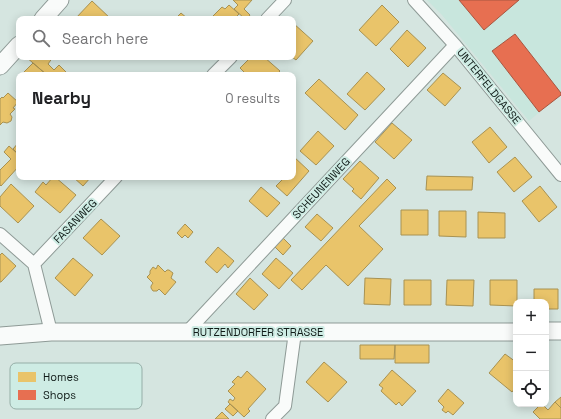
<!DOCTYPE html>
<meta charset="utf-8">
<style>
:root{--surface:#fff;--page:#f6f6f6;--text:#202124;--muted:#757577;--line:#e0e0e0}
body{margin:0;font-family:"Space Grotesk",sans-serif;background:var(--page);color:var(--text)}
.controls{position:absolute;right:12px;bottom:12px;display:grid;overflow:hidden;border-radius:8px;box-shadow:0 2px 10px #0003}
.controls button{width:36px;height:36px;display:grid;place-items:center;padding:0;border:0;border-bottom:1px solid var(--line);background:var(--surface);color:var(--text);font:20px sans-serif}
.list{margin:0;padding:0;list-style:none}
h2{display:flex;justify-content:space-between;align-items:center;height:52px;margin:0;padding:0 16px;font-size:17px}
h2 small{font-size:13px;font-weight:400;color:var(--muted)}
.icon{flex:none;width:22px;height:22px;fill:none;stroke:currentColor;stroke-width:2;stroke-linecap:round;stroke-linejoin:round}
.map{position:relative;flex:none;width:561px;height:419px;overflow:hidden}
.search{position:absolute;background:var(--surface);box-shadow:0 2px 10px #0003;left:16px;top:16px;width:280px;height:44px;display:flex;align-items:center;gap:10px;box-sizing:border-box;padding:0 14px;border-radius:8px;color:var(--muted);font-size:15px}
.panel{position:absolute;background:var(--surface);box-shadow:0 2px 10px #0003;left:16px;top:72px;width:280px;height:108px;border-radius:8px}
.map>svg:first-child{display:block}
.built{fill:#c8e6dd}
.homes{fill:#e9c46a;stroke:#a89252}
.shops{fill:#e76f51;stroke:#a75640}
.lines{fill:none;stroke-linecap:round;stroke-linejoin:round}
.street-casing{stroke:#8e9a96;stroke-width:14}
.secondary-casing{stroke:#8e9a96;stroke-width:19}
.street{stroke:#f9fbfa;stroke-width:12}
.secondary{stroke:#f9fbfa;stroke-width:17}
.labels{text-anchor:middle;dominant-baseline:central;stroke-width:4;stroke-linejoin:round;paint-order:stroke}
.street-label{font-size:11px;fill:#111c19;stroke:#ceece4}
.key{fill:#ceece4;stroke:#95aea7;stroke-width:1}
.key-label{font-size:11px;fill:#111c19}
</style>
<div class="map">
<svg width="561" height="419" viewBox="0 0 561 419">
<rect width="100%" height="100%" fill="#d5e5e0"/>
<path class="built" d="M427,0h134v94l-32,27 -87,-106z"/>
<path class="homes" d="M233,0h19l-8,9 6,6 -3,4h-2l-11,-10 4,-4z
M92,1l19,18h-36z
M229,5l10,9 -4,4 1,1h-26l12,-12 3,2z
M382,5l17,17 -23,24 -17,-16z
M181,13l7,6h-13z
M293,23l20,18 -17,19 -4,-3h1z
M407,30l19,18 -18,19 -18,-18z
M26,57h27l-5,7 6,6 5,-5 7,7 -3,3h-16z
M251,57h13l16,14 -4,4h-29l-7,-7z
M33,63l14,12h-26z
M367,72l18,17 -20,21 -18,-16z
M443,73l18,15 -16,18 -18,-16z
M319,79l39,36 -13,15 -40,-37z
M8,93l10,9 -5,6 2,1 -5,5 2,3 -1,4 -4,2 -4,-1 -3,3v-26l2,-2 1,1z
M392,123l20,17 -18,19 -19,-17z
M490,127l17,20 -18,16 -17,-21z
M318,131l16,15 -18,19 -16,-14z
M19,142v13l-6,-6z
M9,146l10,9v11l-18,20 -1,-1v-15l11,-11 -7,-7z
M293,156l16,15 -22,25 -11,-10 8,-8 -1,-1h10z
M515,157l17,20 -18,15 -17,-20z
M360,161l19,17 -18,21 -9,-8 2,-2 -11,-10z
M427,176l46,1 -1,13h-46z
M53,177h2l21,18 -16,18 -25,-21 8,-10 3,3z
M73,177h18l-8,9z
M387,179l9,9 -37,38 24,23 -35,37 -22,-21 -24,25 -11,-10z
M11,184l23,22 -16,17 -18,-17v-9z
M540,186l17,21 -18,15 -17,-21z
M261,187l19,16 -13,14 -18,-16z
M401,210h27v25h-27z
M439,211h27v26l-27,-1z
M478,212l27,1v25h-27z
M317,214l16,14 -12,13 -16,-14z
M101,219l19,17 -18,19 -19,-17z
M185,224l8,8 -5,6 -3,-3 -3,3 -5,-5z
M282,237l9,9 -8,9 -9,-9z
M218,247l16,14 -6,7 -3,-4 -8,9 -12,-11z
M2,253l14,13 -15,16h-1v-27z
M73,258l20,17 -18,21 -20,-18z
M276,258l17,15 -14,16 -17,-15z
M158,265l7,7 2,-2h2l4,3 -2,5 5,4 -11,13 -6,-6 -2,2h-4l-2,-3v-2l2,-3 -6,-6 3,-3v-3l3,-4 3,2z
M250,278l18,17 -14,15 -18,-16z
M365,278l26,1 -1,26 -26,-1z
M404,280h27v25h-27z
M447,280h27l-1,26 -27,-1z
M490,280h27v22h-1v4l-26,-1z
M534,289h24v20h-12v-7h-12z
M360,345h35l-1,14h-34z
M395,345h34v18h-34z
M505,354l11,8v25l-4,5 -23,-19z
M324,362l23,20 -19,20 -22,-20z
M392,370l24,21 -14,15 -3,-4 -3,3 -15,-14 2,-3 -4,-3z
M247,371l19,18 -18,20 2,2 -6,6 -16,-15 2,-3 3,2 2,-3 -7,-7 7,-7 -3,-2 6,-6 3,2z
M448,389l16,14 -11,12 -5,-4 -2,2 -4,-3 2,-3 -6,-6z
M561,397v11l-6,-6z
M555,402l6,6v11h-21l-7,-7 8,-8h1l6,6z
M230,404l8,7 -5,5 -8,-7z
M222,412l7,7h-14z"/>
<path class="shops" d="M459,0h60l-35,30z
M515,34l46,59v2l-22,17 -47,-61z"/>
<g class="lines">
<defs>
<path id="street" d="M414,0l41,45 106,130
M267,19l18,-19
M213,75l18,-18
M0,234l34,30
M51,332l-17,-68 82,-87
M187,332l268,-287
M272,419l13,-13 10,-74"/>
<path id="secondary" d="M43,19l17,-19
M0,66l19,-21
M546,331h15
M0,336l51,-4h465"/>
</defs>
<use href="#street" class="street-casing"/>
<use href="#secondary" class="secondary-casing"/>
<use href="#street" class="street"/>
<use href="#secondary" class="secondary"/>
</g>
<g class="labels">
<g class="street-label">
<text transform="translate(489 86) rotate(51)">UNTERFELDGASSE</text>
<text transform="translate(321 188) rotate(-47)">SCHEUNENWEG</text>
<text transform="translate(75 221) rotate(-46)">FASANWEG</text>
<text x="258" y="332">RUTZENDORFER STRASSE</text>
</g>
</g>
<rect x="10" y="363" width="132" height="46" rx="6" class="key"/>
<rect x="18" y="372" width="18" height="10" fill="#e9c46a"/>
<rect x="18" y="390" width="18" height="10" fill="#e76f51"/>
<g class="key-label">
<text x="43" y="381">Homes</text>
<text x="43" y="399">Shops</text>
</g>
</svg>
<div class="controls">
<button>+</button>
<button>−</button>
<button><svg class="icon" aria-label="locate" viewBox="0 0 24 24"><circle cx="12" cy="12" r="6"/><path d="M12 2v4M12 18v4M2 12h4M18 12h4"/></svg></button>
</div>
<div class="search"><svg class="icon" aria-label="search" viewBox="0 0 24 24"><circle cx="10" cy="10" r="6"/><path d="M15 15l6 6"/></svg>Search here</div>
<section class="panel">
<h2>Nearby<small>0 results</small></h2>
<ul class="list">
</ul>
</section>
</div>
